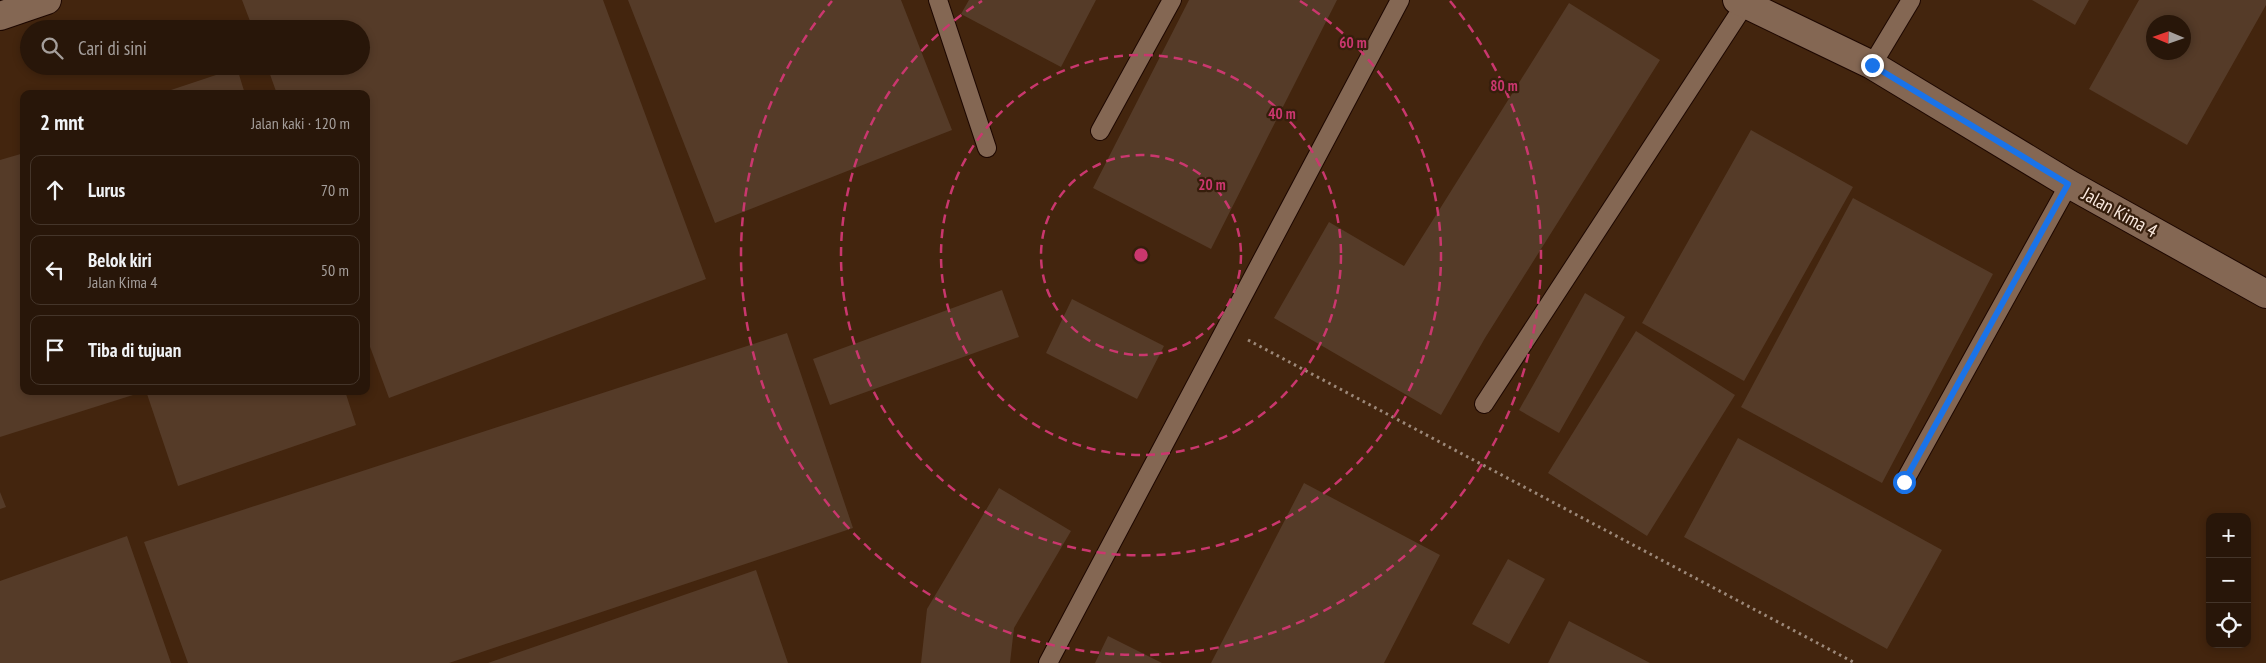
<!DOCTYPE html>
<html lang="id">
<meta charset="utf-8">
<style>
:root{--surface:#281609;--page:#301f12;--text:#f1f3f6;--muted:#a59f9c;--line:#44352a}
body{margin:0;font-family:"PT Sans Narrow",sans-serif;background:var(--page);color:var(--text)}
.controls{position:absolute;right:15px;bottom:15px;display:grid;overflow:hidden;border-radius:10px;box-shadow:0 2px 8px #0003}
.controls button{width:45px;height:45px;display:grid;place-items:center;padding:0;border:0;border-bottom:1px solid var(--line);background:var(--surface);color:var(--text);font:25px sans-serif}
.compass{position:absolute;left:2146px;top:15px;width:45px;height:45px;border-radius:50%;background:var(--surface);box-shadow:0 2px 8px #0003;rotate:272deg}
.stop{position:absolute;width:15px;height:15px;margin:-11px;border:4px solid #1a73e8;border-radius:50%;background:#fff}
.stop.end{background:#1a73e8;border-color:#fff;box-shadow:0 1px 5px #0008}
.list{margin:0;padding:0;list-style:none}
h2{display:flex;justify-content:space-between;align-items:center;height:65px;margin:0;padding:0 20px;font-size:21px}
h2 small{font-size:16px;font-weight:400;color:var(--muted)}
.list li{display:grid;grid-template-columns:32px 1fr auto;gap:15px;align-items:center;box-sizing:border-box;height:70px;margin:0 10px 10px;padding:0 10px;border:1px solid var(--line);border-radius:10px}
.list b{display:block;font-size:19px;white-space:nowrap}
.list p{margin:0;font-size:16px;white-space:nowrap;color:var(--muted)}
.list em{font-size:16px;font-style:normal;color:var(--muted)}
.icon{flex:none;width:28px;height:28px;fill:none;stroke:currentColor;stroke-width:2;stroke-linecap:round;stroke-linejoin:round}
.map{position:relative;flex:none;width:2266px;height:663px;overflow:hidden}
.search{position:absolute;background:var(--surface);box-shadow:0 2px 8px #0003;left:20px;top:20px;width:350px;height:55px;display:flex;align-items:center;gap:12px;box-sizing:border-box;padding:0 18px;border-radius:28px;color:var(--muted);font-size:19px}
.panel{position:absolute;background:var(--surface);box-shadow:0 2px 8px #0003;left:20px;top:90px;width:350px;height:305px;border-radius:10px}
.map>svg:first-child{display:block}
.built{fill:#43250e;fill-rule:evenodd}
.building{fill:#553b28;fill-rule:evenodd}
.lines{fill:none;stroke-linecap:round;stroke-linejoin:round}
.lane-casing{stroke:#1d0700;stroke-width:20}
.street-casing{stroke:#1d0700;stroke-width:30}
.path{stroke:#9c8879;stroke-width:3;stroke-dasharray:2.5 4;stroke-linecap:butt}
.lane{stroke:#846753;stroke-width:18}
.street{stroke:#846753;stroke-width:28}
.route{stroke:#1a73e8;stroke-width:6}
.ring{fill:none;stroke:#ca376e;stroke-width:2.5;stroke-dasharray:9 6}
.labels{text-anchor:middle;dominant-baseline:central;stroke-width:4.5;stroke-linejoin:round;paint-order:stroke}
.street-label{font-size:19px;fill:#f9e8dd;stroke:#361e0c}
.centre{fill:#ca376e;stroke:#361e0c;stroke-width:2.5}
.ring-label{font-size:15px;text-anchor:middle;font-weight:bold;fill:#ca376e;stroke:#361e0c;stroke-width:4.5;stroke-linejoin:round;paint-order:stroke}
</style>
<div class="map">
<svg width="2266" height="663" viewBox="0 0 2266 663">
<rect width="100%" height="100%" fill="#361e0c"/>
<path class="built" d="M0,0h2266v663h-2266zM2154,22h30v30h-30zM29,29h332v37h-332zM24,94h342v297h-342zM2210,517h37v127h-37z"/>
<path class="building" d="M242,0h361l103,279 -317,119 -23,-62v-242h-89l-10,-28h94v-37h-108z
M628,0h273l51,130 -237,93z
M969,0h127l-35,67 -100,-53z
M1189,0h148l-126,249 -118,-61z
M2032,0h57l-14,25z
M2139,0h127v5l-79,140 -98,-56zM2154,22h30v30h-30z
M1569,3l91,57 -175,278 -44,77 -167,-97 55,-96 75,44z
M237,68l8,26h-83v-1z
M1751,130l102,57 -109,194 -102,-58z
M24,153v238h108l1,4 -133,42v-277z
M1853,198l140,76 -111,209 -141,-76z
M1002,290l17,47 -189,68 -17,-46z
M1585,293l40,24 -66,116 -40,-23z
M1072,299l92,47 -27,53 -91,-46z
M1636,331l99,64 -88,141 -99,-63z
M787,333l66,195 -404,135h-261l-44,-121z
M146,391h199l11,34 -178,61z
M1738,438l204,112 -55,99 -203,-112z
M1304,483l136,72 -56,108h-173z
M999,488l72,43 -57,97 -4,35h-89l6,-54z
M0,492l6,15 -6,2z
M127,536l44,127h-171v-82z
M1508,559l37,20 -36,65 -37,-20z
M756,570l32,93h-300z
M1569,621l81,42h-102z
M1108,636l54,27h-67z"/>
<g class="lines">
<defs>
<path id="lane" d="M938,0l49,148
M1872,65l39,-65
M1100,131l72,-131
M1484,404l261,-400
M1904,482l165,-298
M1048,663l352,-663"/>
<path id="street" d="M1737,0l135,65 197,119 197,110
M0,16l47,-16"/>
</defs>
<use href="#lane" class="lane-casing"/>
<use href="#street" class="street-casing"/>
<path class="path" d="M1248,340l607,323"/>
<use href="#lane" class="lane"/>
<use href="#street" class="street"/>
</g>
<g class="lines">
<path class="route" d="M1872,65l196,119 -164,298"/>
</g>
<g class="ring">
<circle cx="1141" cy="255" r="100"/>
<circle cx="1141" cy="255" r="200"/>
<path d="M1300 1A300 300 0 1 1 982 1"/>
<path d="M1450 1A400 400 0 1 1 832 1"/>
</g>
<g class="labels">
<g class="street-label">
<text transform="translate(2120 212) rotate(29)">Jalan Kima 4</text>
</g>
</g>
<circle cx="1141" cy="255" r="8" class="centre"/>
<g class="ring-label">
<text x="1353" y="48">60 m</text>
<text x="1504" y="91">80 m</text>
<text x="1282" y="119">40 m</text>
<text x="1212" y="190">20 m</text>
</g>
</svg>
<div class="controls">
<button>+</button>
<button>−</button>
<button><svg class="icon" aria-label="locate" viewBox="0 0 24 24"><circle cx="12" cy="12" r="6"/><path d="M12 2v4M12 18v4M2 12h4M18 12h4"/></svg></button>
</div>
<svg class="compass" viewBox="-18 -18 36 36"><path d="M0-13l5 13h-10z" fill="#e53935"/><path d="M0 13l5-13h-10z" fill="#a59f9c"/></svg>
<div class="stop" style="left:1904px;top:482px"></div>
<div class="stop end" style="left:1872px;top:65px"></div>
<div class="search"><svg class="icon" aria-label="search" viewBox="0 0 24 24"><circle cx="10" cy="10" r="6"/><path d="M15 15l6 6"/></svg>Cari di sini</div>
<section class="panel">
<h2>2 mnt<small>Jalan kaki · 120 m</small></h2>
<ul class="list">
<li><svg class="icon" aria-label="ahead" viewBox="0 0 24 24"><path d="M12 20V5M6 11l6-6 6 6"/></svg><div><b>Lurus</b></div><em>70 m</em></li>
<li><svg class="icon" aria-label="left" viewBox="0 0 24 24"><path d="M17 20v-9H6M10 6l-5 5 5 5"/></svg><div><b>Belok kiri</b><p>Jalan Kima 4</p></div><em>50 m</em></li>
<li><svg class="icon" aria-label="arrive" viewBox="0 0 24 24"><path d="M6 21V4h12l-3 4 3 4H6"/></svg><div><b>Tiba di tujuan</b></div></li>
</ul>
</section>
</div>
